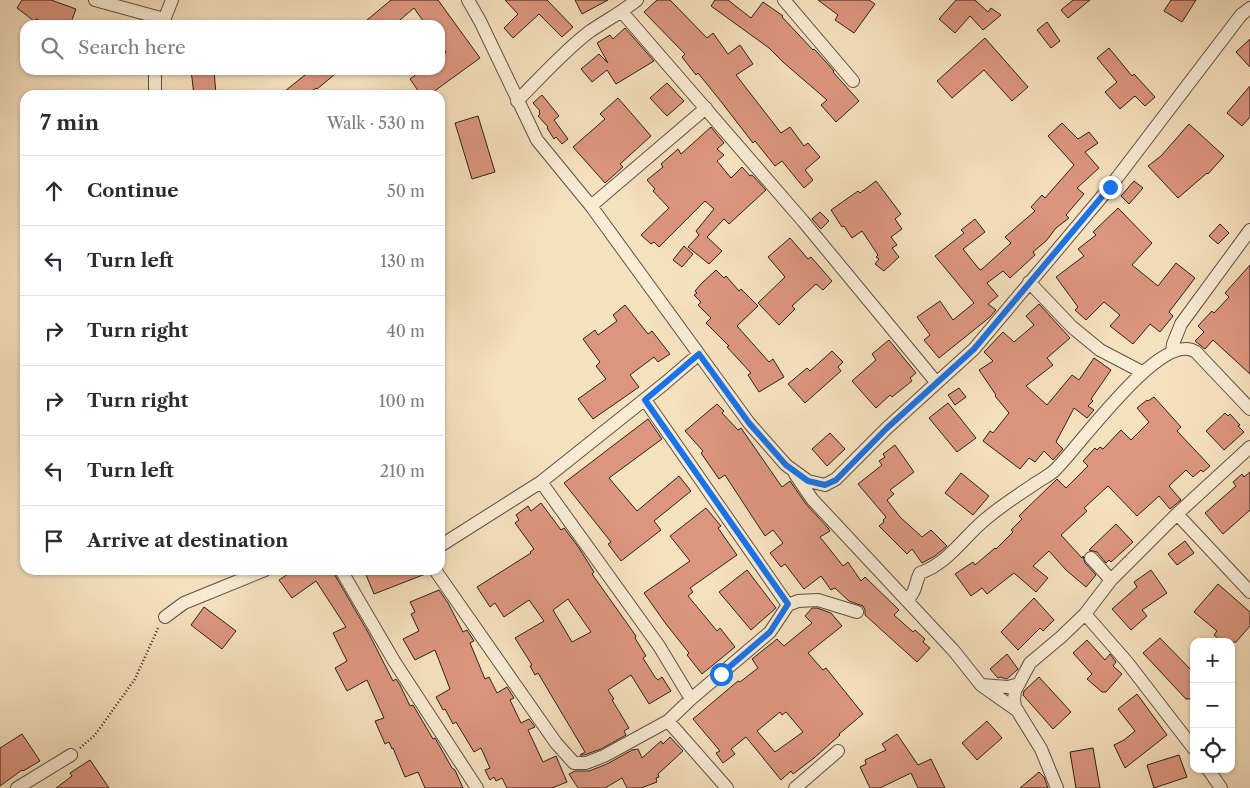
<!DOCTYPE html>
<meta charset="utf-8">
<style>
:root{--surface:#fff;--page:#f7f7f7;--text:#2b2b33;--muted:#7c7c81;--line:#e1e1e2}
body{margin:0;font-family:"Libre Caslon Text",serif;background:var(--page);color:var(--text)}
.controls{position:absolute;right:15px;bottom:15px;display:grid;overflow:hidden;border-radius:10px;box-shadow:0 1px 4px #0004}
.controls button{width:45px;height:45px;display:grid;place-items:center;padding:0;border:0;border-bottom:1px solid var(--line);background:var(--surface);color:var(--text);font:25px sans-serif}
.stop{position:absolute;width:15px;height:15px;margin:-11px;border:4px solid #1a73e8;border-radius:50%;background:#fff}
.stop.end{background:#1a73e8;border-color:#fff;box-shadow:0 1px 5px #0008}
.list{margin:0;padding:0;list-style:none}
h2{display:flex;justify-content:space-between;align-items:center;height:65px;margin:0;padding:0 20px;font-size:21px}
h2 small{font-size:16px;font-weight:400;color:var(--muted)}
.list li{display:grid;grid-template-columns:32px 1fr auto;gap:15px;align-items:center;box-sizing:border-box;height:70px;padding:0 20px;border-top:1px solid var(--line)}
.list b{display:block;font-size:19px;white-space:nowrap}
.list em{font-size:16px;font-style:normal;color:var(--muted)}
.icon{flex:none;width:28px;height:28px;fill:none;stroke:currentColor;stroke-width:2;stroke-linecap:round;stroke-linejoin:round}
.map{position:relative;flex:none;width:1250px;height:788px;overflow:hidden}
.search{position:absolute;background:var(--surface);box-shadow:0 1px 4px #0004;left:20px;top:20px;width:425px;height:55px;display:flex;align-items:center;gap:12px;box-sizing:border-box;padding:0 18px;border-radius:15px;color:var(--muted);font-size:19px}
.panel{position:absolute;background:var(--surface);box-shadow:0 1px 4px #0004;left:20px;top:90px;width:425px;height:485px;border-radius:15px}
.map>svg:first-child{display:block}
.building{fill:#dc967f;stroke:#2e211a;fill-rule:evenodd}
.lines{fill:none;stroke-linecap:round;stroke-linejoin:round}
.minor-casing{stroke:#605143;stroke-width:14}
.path{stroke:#2e211a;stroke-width:2.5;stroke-dasharray:1 2.5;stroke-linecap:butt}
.minor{stroke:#f9ecd5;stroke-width:12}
.route{stroke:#1a73e8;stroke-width:6}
</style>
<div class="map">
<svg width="1250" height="788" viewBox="0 0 1250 788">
<rect width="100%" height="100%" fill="#f6e1bf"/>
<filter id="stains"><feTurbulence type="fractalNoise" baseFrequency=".004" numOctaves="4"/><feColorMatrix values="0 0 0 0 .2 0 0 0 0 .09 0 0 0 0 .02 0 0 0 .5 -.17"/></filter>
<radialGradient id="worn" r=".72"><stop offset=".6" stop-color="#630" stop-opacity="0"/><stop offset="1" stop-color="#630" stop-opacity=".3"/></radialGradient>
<path class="building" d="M22,0h29l25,9 -6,16h-19l-15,-6 -2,2 -17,-13z
M391,0h47l42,58 -51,37h-8l-11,-16 12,-9h18v-13l6,-5 -6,-8v-19h-14l-12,-17 -20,17h-33z
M505,0h42l26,27 -11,10 -23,-23 -26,24 -9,-10 14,-14z
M575,0h33l-26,14z
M657,0h13l37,38 6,-5 15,21 12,-9 13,19 -17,11 45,58 9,-6 14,19 4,-3 12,14 -15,13 8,10 -9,8 -22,-27 -7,5 -20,-25 -2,2 -34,-44 -21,-26 -2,2 -14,-18 3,-3 -41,-42z
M715,0h13l23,18 12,-16 20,14 -1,1 31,33 1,-1 3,3 17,19 -1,1 26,29 -23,21 -15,-17 6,-5 -44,-38 -14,-14 -58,-42z
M818,0h51l6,4 -21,29 -19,-13 3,-5z
M956,0h19l13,12 3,-4 10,7 -18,15 -13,-14 -15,17 -16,-14z
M1073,0h17l-22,18 -7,-8z
M1171,0h25l-14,22 -18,-11z
M1047,22l13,19 -9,7 -14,-18z
M625,28l29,33 -38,23 -9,-14 -15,12 -11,-13 18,-15 9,9 -11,-20 13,-8 3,4z
M985,38l43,49 -16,14 -28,-31 -32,28 -15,-17z
M1250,39v28l-14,-15z
M1109,48l23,28 2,-2 21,23 -10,9 -10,-10 -15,13 -15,-17 12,-10 -20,-24z
M191,70h23l2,25h-22z
M301,70h39l-23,19 -1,-1 -9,7h-27l25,-20z
M667,83l17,18 -17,15 -17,-18z
M1250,86v31l-8,9 -15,-13z
M542,95l17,21 -5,4 14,19 -6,5 -6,-7 -2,2 -7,-11 1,-1 -10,-11 2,-2 -1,-2 1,-1 -7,-8z
M618,98l33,38 -31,28 3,3 -18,16 -32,-36 32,-28 -5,-5z
M478,116l17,56 -23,7 -17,-56z
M1062,123l16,16 11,-7 9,11 -13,9 14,16 -22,20 7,6 -18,21 3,3 -13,10 -10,13 -13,11 2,3 -25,23 -7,-7 -16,12 11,13 -10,8 8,6 -6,7 -51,41 -15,-18 6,-5 -13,-18 23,-16 13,19 21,-17 -39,-47 29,-23 -3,-3 14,-11 10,13 -22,17 16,20 2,1 30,-27 -6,-6 30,-26 -4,-4 11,-12 3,3 29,-33 -26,-29z
M1189,124l35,32 -16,18 -1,-1 -29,25 -30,-32 13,-10z
M711,127l13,16 -7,6 7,6 -7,6 14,17 11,-11 8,9 2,-1 14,15 -37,34 -5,-5 -17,18 15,14 -13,13 -21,-17 11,-12 -3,-4 18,-22 -9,-8 -46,46 -5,-5 -3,2 -10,-9 28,-27 -16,-17 2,-2 -8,-9 16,-13 -2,-3 17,-15 3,5z
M876,181l25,33 -6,5 7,10 -11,8 6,8 -5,3 7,9 -15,14 -9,-7 4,-5 -3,-2 2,-2 -16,-24 -10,7 -8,-12 -2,1 -11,-17 27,-19 2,2z
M1134,181l9,7 -14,16 -8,-8z
M1118,208l34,35 -20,22 26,21 18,-23 19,15 -26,34 4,4 -13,16 -10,-8 -17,20 -23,-18 10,-11 -16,-13 -18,18 -11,-10 3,-3 -22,-30 28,-21 -6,-7 18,-14 -3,-3z
M820,212l9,9 -8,8 -9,-10z
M1220,224l9,9 -11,11 -9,-8z
M790,238l18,21 3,-2 21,24 -9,9 -7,-6 -24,22 3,3 -16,16 -21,-22 27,-26 -17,-20z
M684,246l9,8 -11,13 -9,-7z
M1250,265v109l-37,-34 -8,9 -10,-8 9,-9 -6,-6 14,-15 2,2 15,-16 -4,-4z
M716,270l8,8 2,-2 13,15 2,-2 17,17 -21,20 32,36 4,-3 11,18 -25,15 -11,-17 3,-2 -24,-26 2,-1 -23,-23 5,-5 -13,-13 3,-3 -7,-7 3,-2 -2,-2 7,-8z
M1039,304l31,34 -23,20 6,7 -27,21 21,19 25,-30 7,5 15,-22 17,12 -20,29 2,2 -5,5 6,4 -7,8 -13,-10 -18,34 7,7 -10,11 -9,-9 -9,11 -6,-4 -9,11 -37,-28 7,-10 3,2 16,-20 -14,-17 1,-1 -17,-25 14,-9 -9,-9 19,-20 11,10 20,-17 -8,-9z
M625,305l23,29 4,-3 18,23 -12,8 -4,-5 -24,18 9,12 -46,32 -15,-20 28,-20 -10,-13 4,-4 -17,-23 12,-9 3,5 19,-14 -4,-6z
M889,340l27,33 -6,5 2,3 -20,16 -2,-2 -14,13 -24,-27 24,-21 -4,-6z
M832,351l11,11 -5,5 3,4 -36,32 -17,-19 19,-16 3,3z
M959,388l7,9 -11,8 -7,-10z
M1154,397l27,30 -4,4 33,35 -7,6 -2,-2 -8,7 -7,-7 -17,16 12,14 -11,9 -11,-13 -22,20 -29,-30 -24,22 3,3 -26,24 21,23 1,-2 2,7 11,12 -10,12 -20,-17 -17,-19 -16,15 15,12 -12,14 -22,-19 -27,21 -5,-6 -11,8 -16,-22 18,-12 2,3 20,-17 1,1 17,-17 -2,-2 11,-11 -3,-3 37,-36 1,-1 9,9 22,-22 -5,-5 12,-13 2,2 3,-3 3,2 18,-19 10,10 18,-18 -12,-14 10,-8 1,1z
M948,403l28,35 -19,14 -28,-34z
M717,404l7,7 -2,2 16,17 3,-2 41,59 8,-6 16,23 22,24 2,3 -10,6 23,29 5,-4 13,19 4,-4 34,33 -5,5 19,17 2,-2 10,9 -2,3 7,6 -13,14 -52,-47v-5l-2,-4 -14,-5 -14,-13 -4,2 -10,-14 -17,13 -19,-25 -4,3 -11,-14 13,-10 -10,-13 -8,6 -40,-61 -6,4 -18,-26 2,-2 -18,-20z
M1225,413l3,3 2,-2 10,11 -2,1 6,6 -20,18 -18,-19z
M648,419l14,20 -53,39 28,33 42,-35 12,15 -37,30 7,9 -40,31 -13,-17 3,-2 -47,-59z
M830,433l15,16 -18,17 -15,-17z
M895,445l19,27 -24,18 4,4 -7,6 13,17 22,20 9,-7 16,16 -12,10 -13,7 -10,-14 -5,5 -28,-28 5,-4 -1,-2 3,-3 -28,-33 24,-19 -3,-4 6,-4 -2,-3z
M1250,472v38l-27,24 -18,-21 31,-27 -3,-4 9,-8 2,3z
M961,473l28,23 -16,19 -28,-22z
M541,503l20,27 3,-2 15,20 15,24 -2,2 44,62 -1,2 11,18 -3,2 12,19 3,3 4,-3 9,14 -22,13 -18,-29 -23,15 6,9 -2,1 17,28 -5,3 2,4 -25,14 -17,6h-4l5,-3 -47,-79 -3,2 -5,-9 2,-1 -17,-27 29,-17 -15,-21 -25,17 -9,-14 -5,4 -13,-20 54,-34 -1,-1 4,-3 -19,-26 4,-3 -3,-5 12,-9 3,5zM568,599l23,33 -19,10 -19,-32z
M706,508l15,18 -3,2 19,27 -47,33 3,4 -5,4 29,35 3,-3 15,19 -33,27 -15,-19 2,-2 -23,-29 -22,-31 46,-32 -20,-25z
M1116,524l17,18 -22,20 -2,-2 -3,3 -9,-11 -8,-2z
M1185,541l9,12 -17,12 -9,-11z
M294,570h38l37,64 24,47 3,-2 4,6 10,21 3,-1 20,34 2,-1 17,30 3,2 8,18h-38l-7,-16 -13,5 -12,-29 -1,1 -3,-7 -4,2 -10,-23 9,-3 -17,-38 -20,11 -12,-23 12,-7 -14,-28 13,-6 -30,-46 -24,17 -13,-18z
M364,570h63l1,3 -54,21z
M747,570l29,38 -25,22 -32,-38z
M1151,570l16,23 -25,17 5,6 -16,14 -19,-21 25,-22 -3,-5z
M1218,584l32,28v14l-14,16h-14l-8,-7 3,-4 -23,-19z
M439,590l9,13 15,29 4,-2 7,11 -4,2 15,36 4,-2 8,16 10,-6 7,11 -4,2 11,23 8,-4 6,8 -7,3 15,32 13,-6 11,26 -15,6h-45l-5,-10 -6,3 -2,-4 -4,3 -5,-10 5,-2 -9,-20 -7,4 -18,-30 -3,2 -8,-15 -2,1 -7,-13 14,-8 -15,-39 -20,10 -12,-21 16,-8 -8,-17 4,-2 -5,-10z
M1034,598l20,22 -11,11 -3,-3 -22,22 -17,-18z
M204,607l32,24 -14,18 -31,-24z
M812,608h5l14,5 11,13 -34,27 15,17 3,-2 37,46 -24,20 1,1 -26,23 -21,16 -2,-3 -10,9 -35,-43 -15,12 4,5 -12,9 -7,-10 4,-2 -27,-32 45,-38 2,1 18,-14 -6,-9 25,-20 7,7 28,-23 -7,-7zM780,712l2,3 4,-3 17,20 -28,20 -18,-21z
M1160,638l34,35v22l-4,4h-4l-43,-46z
M1087,640l18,20 5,-6 6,8 -3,4 9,8 -16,18h-4l-15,-13 5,-5 -19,-21z
M1007,654l11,15 -11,10 -7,-2 -2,1 -8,-9z
M1039,677l32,35 -18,17 -30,-34 1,-4z
M1137,694l30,41 -42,33 -11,-23 10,-5 11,-9 -17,-22z
M987,721l15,17 -25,22 -15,-17z
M22,734l18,27 -17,10 -1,-1 -22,16v-38z
M897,734l21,31 13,-6 14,29h-27l-7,-15 -31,15h-10l-10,-21 6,-3 -1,-4 21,-10 -4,-6z
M670,737l13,14 -25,23 1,3 -3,1 1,4 -16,6h-14l-5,-10 -17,10h-27l-9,-14 6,-3h14l18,-7 25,-14 6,-1 4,9 19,-17 2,3z
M1093,748l7,40h-24l-6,-36z
M1179,755l8,22 -33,11 -7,-23z
M90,760l19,28h-53l16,-12 -2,-3z
M1039,772l5,5 4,11h-28z"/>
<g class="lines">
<defs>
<path id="minor" d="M95,0l69,19
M468,0l12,21 57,119 54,66 158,217 37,42 22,16 17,4 11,-6 51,-51 87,-79 136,-162 131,-172 9,-7
M784,0l69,81
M622,12l181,209 133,161
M162,25l10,-25
M155,70v25
M517,101c23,-23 46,-49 72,-69 16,-11 33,-20 48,-32
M591,206l115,-98
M1029,282l43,45 28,23 42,22
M1172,352l1,-8 8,-20 69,-94
M645,400l143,205
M795,474l17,25 142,152 27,34 37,26
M541,482l118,164 32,53
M1177,514l73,78
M440,546l101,-64 123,-98 35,-30
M1091,558l20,22
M341,570l53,91 83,127
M435,570l121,173 18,20h12l18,-7 64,-35 23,-22 79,-67 18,-27 10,-4 20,-1 39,12
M906,600c10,-6 9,-17 14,-27 29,-10 44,-37 67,-55 15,-13 33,-24 49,-35 6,-4 14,-8 19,-13 24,-23 107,-142 141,-118l54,57
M1085,614l42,48 67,87
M165,617l19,-14 81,-33
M981,685l27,2 11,-3
M668,721l59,67
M1208,769l13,19
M17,788l54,-33
M795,788l43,-37
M1057,788l-16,-39 -26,-42 -1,-8 1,-8 15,-28 31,-26 24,-23 26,-34 66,-66 73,-67"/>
</defs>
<use href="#minor" class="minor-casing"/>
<path class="path" d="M80,748l15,-13 40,-56 24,-53"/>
<use href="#minor" class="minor"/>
</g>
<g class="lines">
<path class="route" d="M721,674l49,-42 18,-28 -143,-204 54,-46 50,69 37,42 22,16 17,4 11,-5 51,-52 87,-79 136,-162"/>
</g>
<rect width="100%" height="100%" filter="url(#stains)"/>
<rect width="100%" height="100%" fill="url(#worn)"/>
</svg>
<div class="controls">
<button>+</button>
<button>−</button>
<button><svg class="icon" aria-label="locate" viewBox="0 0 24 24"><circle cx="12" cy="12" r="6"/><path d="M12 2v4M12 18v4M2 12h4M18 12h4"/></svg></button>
</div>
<div class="stop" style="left:721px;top:674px"></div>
<div class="stop end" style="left:1110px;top:187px"></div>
<div class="search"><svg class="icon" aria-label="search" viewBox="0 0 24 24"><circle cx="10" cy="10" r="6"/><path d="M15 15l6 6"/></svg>Search here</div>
<section class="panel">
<h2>7 min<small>Walk · 530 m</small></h2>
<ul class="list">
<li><svg class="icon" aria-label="ahead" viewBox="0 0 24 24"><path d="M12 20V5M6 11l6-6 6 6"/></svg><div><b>Continue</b></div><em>50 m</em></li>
<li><svg class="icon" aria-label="left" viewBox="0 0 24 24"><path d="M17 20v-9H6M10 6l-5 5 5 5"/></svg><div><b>Turn left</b></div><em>130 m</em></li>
<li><svg class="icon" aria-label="right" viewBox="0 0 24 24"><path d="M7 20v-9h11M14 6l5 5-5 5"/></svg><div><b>Turn right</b></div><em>40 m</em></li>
<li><svg class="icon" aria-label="right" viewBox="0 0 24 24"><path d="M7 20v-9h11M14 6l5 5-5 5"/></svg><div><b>Turn right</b></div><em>100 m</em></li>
<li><svg class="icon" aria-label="left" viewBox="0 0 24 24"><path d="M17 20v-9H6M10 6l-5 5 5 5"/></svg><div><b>Turn left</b></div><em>210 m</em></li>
<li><svg class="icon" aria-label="arrive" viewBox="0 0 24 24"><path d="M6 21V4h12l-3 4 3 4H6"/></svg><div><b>Arrive at destination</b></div></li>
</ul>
</section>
</div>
